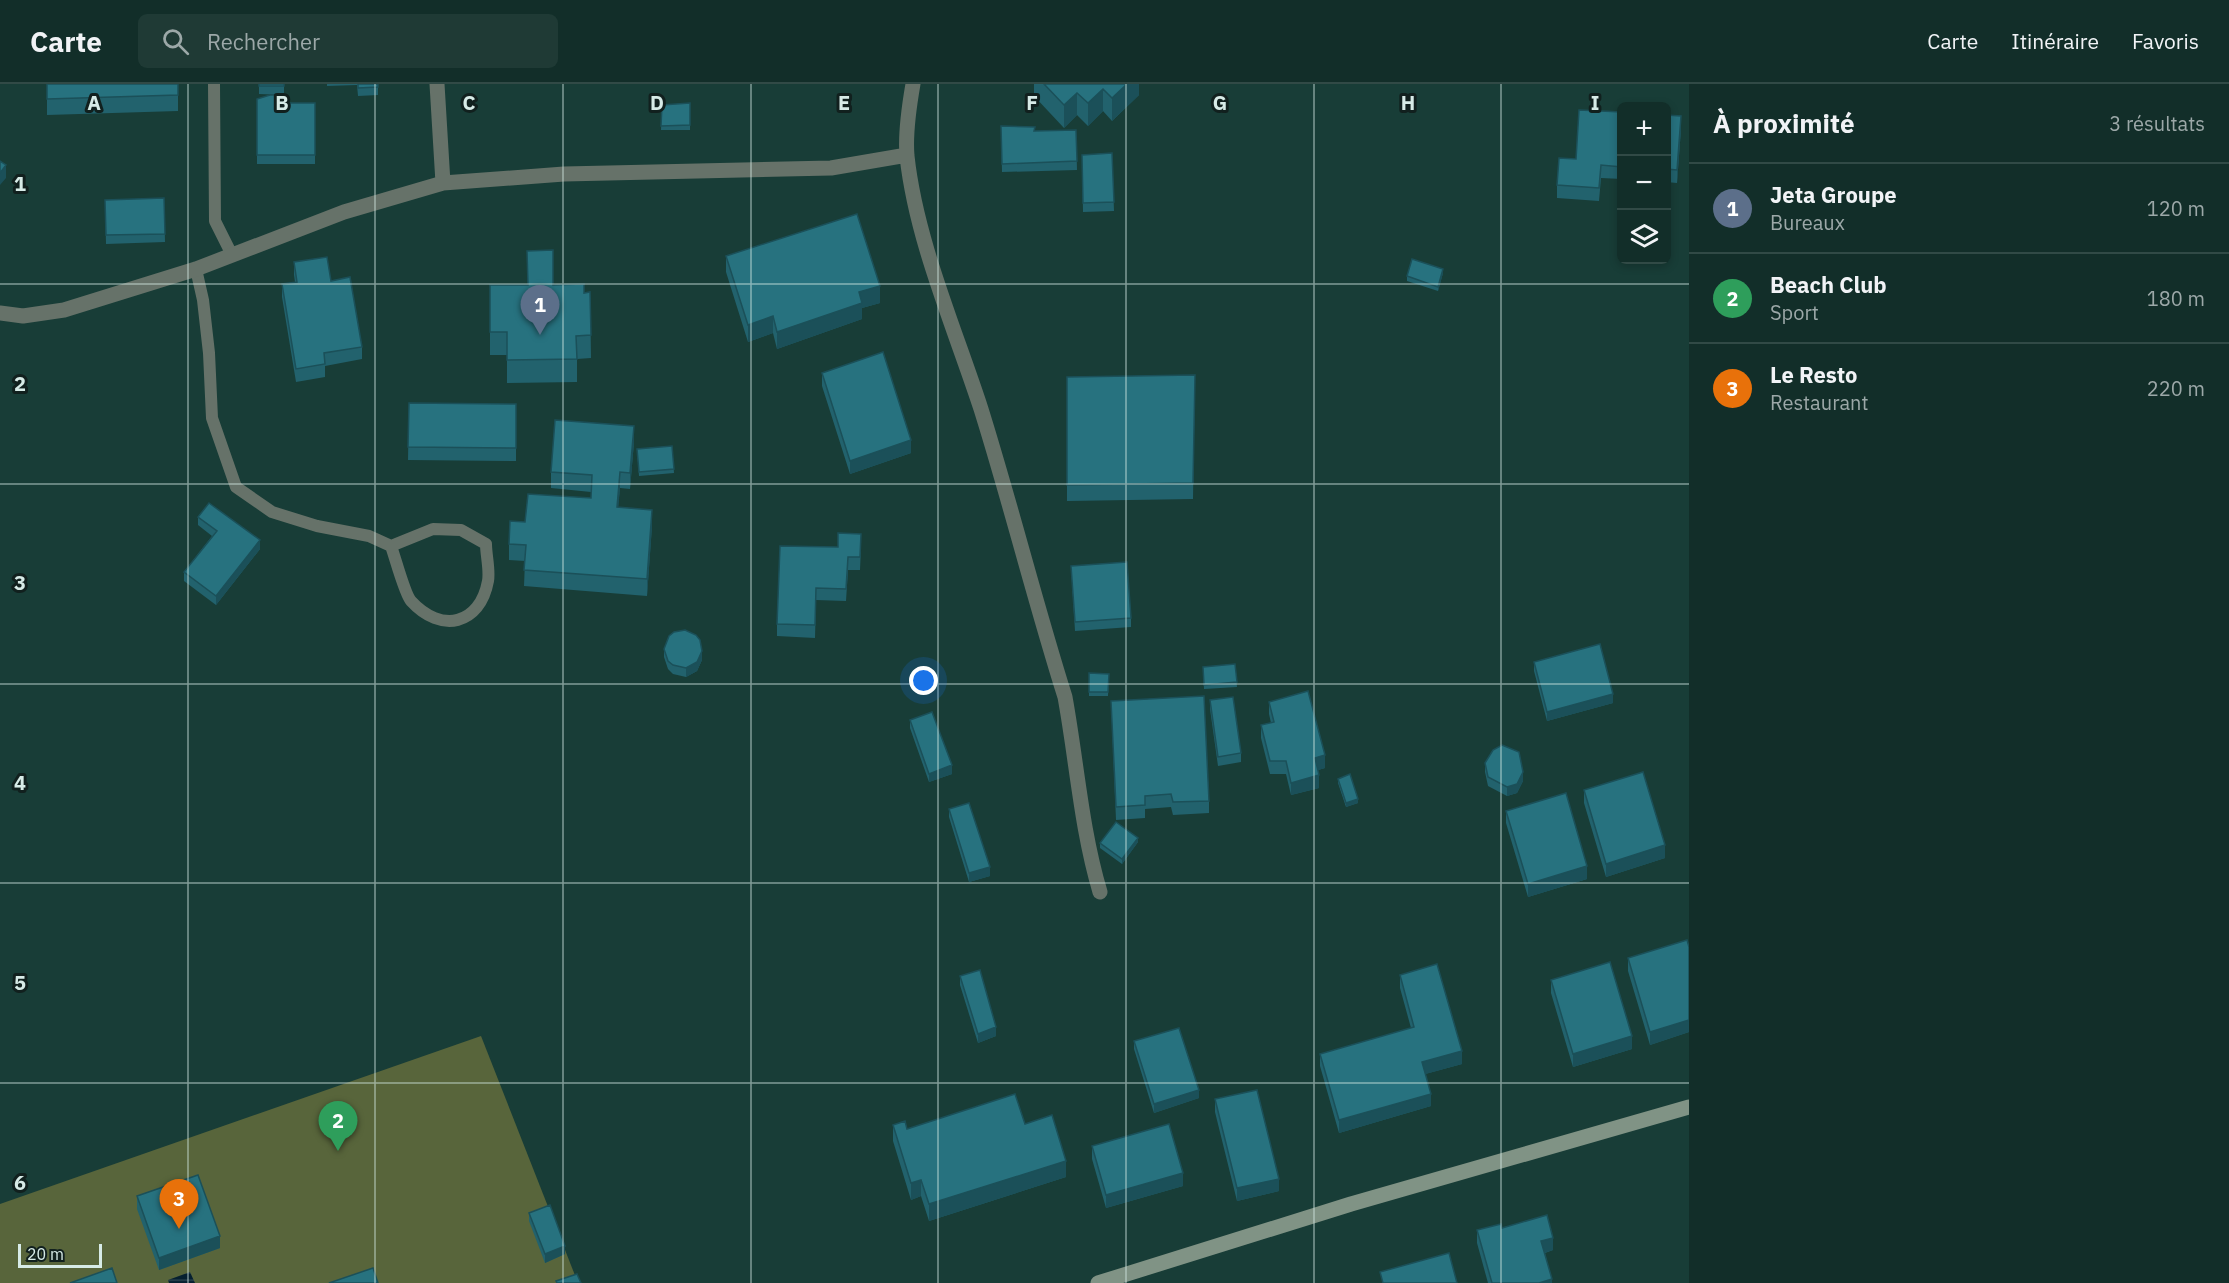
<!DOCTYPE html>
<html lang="fr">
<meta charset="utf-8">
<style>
:root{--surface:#122e29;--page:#1f3a35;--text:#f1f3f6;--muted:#9ca8a8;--line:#314a46;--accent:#d6ab8b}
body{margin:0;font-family:"IBM Plex Sans",sans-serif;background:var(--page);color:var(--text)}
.controls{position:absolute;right:18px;top:18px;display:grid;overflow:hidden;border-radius:9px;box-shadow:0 3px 9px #0003}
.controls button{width:54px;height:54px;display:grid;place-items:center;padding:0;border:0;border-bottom:2px solid var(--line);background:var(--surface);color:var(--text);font:30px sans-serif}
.scale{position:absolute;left:18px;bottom:15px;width:84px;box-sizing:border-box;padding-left:6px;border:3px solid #d7ebe7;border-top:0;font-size:16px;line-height:21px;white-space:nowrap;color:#d7ebe7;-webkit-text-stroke:4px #11201e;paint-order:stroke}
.you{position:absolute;left:924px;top:597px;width:21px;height:21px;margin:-15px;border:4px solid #fff;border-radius:50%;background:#1a73e8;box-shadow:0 0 0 9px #1a73e833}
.badge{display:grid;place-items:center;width:39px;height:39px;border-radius:50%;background:var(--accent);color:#fff;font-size:20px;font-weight:700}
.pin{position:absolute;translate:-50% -50px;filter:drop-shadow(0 2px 3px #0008)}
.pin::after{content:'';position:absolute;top:32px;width:21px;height:18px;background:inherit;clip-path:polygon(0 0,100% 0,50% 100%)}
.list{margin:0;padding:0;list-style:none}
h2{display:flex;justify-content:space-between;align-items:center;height:78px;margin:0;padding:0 24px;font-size:26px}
h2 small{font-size:20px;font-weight:400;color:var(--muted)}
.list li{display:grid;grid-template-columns:39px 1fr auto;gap:18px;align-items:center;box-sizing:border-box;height:90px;padding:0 24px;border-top:2px solid var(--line)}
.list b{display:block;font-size:22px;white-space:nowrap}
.list p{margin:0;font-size:20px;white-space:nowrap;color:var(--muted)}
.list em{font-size:20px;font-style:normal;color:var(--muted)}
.icon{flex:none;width:33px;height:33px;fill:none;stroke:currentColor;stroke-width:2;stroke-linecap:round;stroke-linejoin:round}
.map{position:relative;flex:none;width:1689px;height:1199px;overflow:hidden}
header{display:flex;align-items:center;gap:36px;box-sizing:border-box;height:84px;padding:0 30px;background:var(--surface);border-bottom:2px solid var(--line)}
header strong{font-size:28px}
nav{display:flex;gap:33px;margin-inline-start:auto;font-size:21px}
.search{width:420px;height:54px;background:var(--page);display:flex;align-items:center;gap:15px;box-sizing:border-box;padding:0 21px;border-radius:9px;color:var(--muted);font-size:22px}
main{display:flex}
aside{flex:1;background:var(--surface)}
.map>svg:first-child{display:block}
.green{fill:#58653b}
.water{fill:url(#water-rules)}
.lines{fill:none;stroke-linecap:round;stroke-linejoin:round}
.service{stroke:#667269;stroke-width:12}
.minor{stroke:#667269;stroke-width:15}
.secondary{stroke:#809385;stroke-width:15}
.wall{fill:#22626d}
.shaded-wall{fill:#1b5059}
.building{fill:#27727f;stroke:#1b5059;stroke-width:1.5}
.grid{fill:none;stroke:#d7ebe7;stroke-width:1.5;stroke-opacity:0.55}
.grid-label{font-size:20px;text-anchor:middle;font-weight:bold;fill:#d7ebe7;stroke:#11201e;stroke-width:6;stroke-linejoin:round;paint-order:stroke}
</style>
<header>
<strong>Carte</strong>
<div class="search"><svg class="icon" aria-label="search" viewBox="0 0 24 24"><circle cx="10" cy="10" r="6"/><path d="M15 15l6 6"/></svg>Rechercher</div>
<nav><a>Carte</a><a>Itinéraire</a><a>Favoris</a></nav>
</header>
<main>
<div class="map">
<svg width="1689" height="1199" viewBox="0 0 1689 1199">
<defs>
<pattern id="water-rules" width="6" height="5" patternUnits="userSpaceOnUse" patternTransform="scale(1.5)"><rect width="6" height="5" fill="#062030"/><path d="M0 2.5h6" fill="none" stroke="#2a414e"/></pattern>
</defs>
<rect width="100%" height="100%" fill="#183d37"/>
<path class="green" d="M481,952l97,247h-578v-79z"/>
<path class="water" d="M190,1188l5,11h-26l-1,-3z"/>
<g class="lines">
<path class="service" d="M214,0l1,137 17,34
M196,185l7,31 6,53 3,65 24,69 36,25 45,14 52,10 22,10c4,11 14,49 20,55 30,33 69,24 77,-20 2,-11 -2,-26 -2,-37l-25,-14 -28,-1 -42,17"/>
<path class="minor" d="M437,0l6,99
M913,0c-4,23 -8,49 -6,72 9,84 48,173 74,253 30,96 54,193 84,288 12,66 16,131 35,195
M0,229l23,3 41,-6 132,-41 148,-57 99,-29 121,-9 267,-6 76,-13"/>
<path class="secondary" d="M1098,1199l253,-79 338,-97"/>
</g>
<path class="wall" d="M47,0h131v27l-131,4z
M259,0h25v11l-25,-1z
M327,0h51v11l-20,1 -1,-11 -30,1z
M1034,0h105v11l-27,26 -9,-10 -15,15 -11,-11 -13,13 -30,-32z
M257,15l26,4h32v61h-58z
M690,19v27h-29l1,-25z
M1622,28v67l-21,-1 -2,23 -42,-3v-13l19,-26z
M1666,31l15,14 -4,54 -11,-1z
M1001,42l33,5 42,-1 1,40 -75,2z
M1112,69l2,58 -31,1 -1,-57z
M164,114l1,44 -59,2 -1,-44z
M726,172l154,47 -18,5v11l-85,30 -4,-16 -25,9 -22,-70z
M294,178l37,19 31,66v12l-37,7v11l-29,5 -14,-85v-13l13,-2 -1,-7z
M1443,189l-5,18 -31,-10v-5z
M490,201h63l31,8 6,-1 1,66 -14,1v23l-70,1v-28h-17z
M822,289l89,80 -61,21 -28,-88z
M1195,291l-2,124 -126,2v-124z
M409,319l107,1v57l-108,-1z
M634,358l-4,47 -10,-1 -2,19 34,19 -5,70 -123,-10 1,-25 -16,-1v-16l16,-22 66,-24v-6l-40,-4v-16z
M672,362l2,27 -35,3 -2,-27z
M198,433l62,32 -44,56 -32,-24v-9l28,-36 -14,-11z
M838,463h23l-1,23h-12l-2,31 -30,-1 -1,38 -38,-2v-12z
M1071,482l60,52v9l-56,4z
M664,565l38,11 -5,11 -11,6 -13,-3 -5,-5 -4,-12z
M1534,578l79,41 -66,18 -13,-50z
M1235,580l2,23 -33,2 -1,-22z
M1089,589l20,1 -1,22h-19z
M1210,616l31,53v9l-23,4 -8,-57z
M1111,617l98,100v12l-36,2 -2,-8 -26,2v9l-29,2z
M1269,618l56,66 -7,2 1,18 -28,7 -5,-21h-16l-9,-36v-13l10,-2 -2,-9z
M910,636l42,54 -23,8 -19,-54z
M1485,679l38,18 -6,12 -10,3 -19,-10 -3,-14z
M1338,695l20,24 -12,4 -8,-24z
M1584,706l81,68 -59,19 -22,-74z
M949,725l41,67 -21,6 -20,-65z
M1506,727l81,68 -59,18 -22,-74z
M1138,758l-16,22 -22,-16v-5z
M1689,863v85l-39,13 -22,-74v-13z
M1400,891l62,89 -37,10 6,32 -92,27 -19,-67v-12l91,-26 -11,-40z
M960,892l36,60 -18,7 -18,-58z
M1551,896l81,69 -59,18 -22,-74z
M1134,957l65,57 -45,15 -20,-64z
M1215,1015l64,92 -42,10 -22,-89z
M1025,1040l41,53 -137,44 -8,-25 -10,4 -18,-59v-16l14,4z
M1092,1062l91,40 -77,22 -14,-49z
M137,1112l83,52 -61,22 -22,-61z
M529,1129l36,41 -20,9 -16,-42z
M1502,1144l51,22 -8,3 7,30h-64l-11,-40v-13z"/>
<path class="shaded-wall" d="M1127,0h12v11l-27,26v-23z
M1103,5v22l-15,15v-23z
M1077,9v22l-13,13v-23z
M1681,32v13l-4,54v-13z
M6,81v13l-6,7v-12z
M1443,185v4l-5,18v-4z
M880,202v17l-18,5v11l-85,30v-17l82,-40z
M773,232v17l-25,9v-17z
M634,342v16l-4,47v-16z
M911,356v13l-61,21v-13z
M620,388v16l-3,35v-16z
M652,426v16l-5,70v-17z
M260,456v9l-44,56v-9z
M702,567v9l-5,11 -11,6v-9z
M1613,610v9l-66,18v-9z
M1325,671v13l-10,3v-13z
M952,681v9l-23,8v-8z
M1523,688v9l-6,12 -10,3v-9z
M1319,691v13l-28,7v-12z
M1358,715v4l-12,4v-4z
M1138,754v4l-16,22v-5z
M1665,761v13l-59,19v-13z
M1587,782v13l-59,18v-13z
M990,783v9l-21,6v-9z
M1689,936v12l-39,13v-13z
M996,943v9l-18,7v-9z
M1632,952v13l-59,18v-13z
M1462,967v13l-40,11v-13z
M1199,1006v8l-45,15v-9z
M1431,1010v12l-92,27v-13z
M1066,1077v16l-137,44v-17z
M1183,1089v13l-77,22v-13z
M1279,1095v12l-42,10v-13z
M921,1096v16l-10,4v-17z
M220,1152v12l-61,22v-12z
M1553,1154v12l-12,4v-13z
M565,1162v8l-20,9v-9z
M1552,1195v4h-13z"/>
<path class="building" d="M47,0h131v11l-131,4z
M259,0h25v2h-25z
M358,0h20v3l-20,1z
M1044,0h83l-15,14 -9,-9 -15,14 -11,-10 -13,12z
M270,11h13v8h32v52h-58v-56z
M690,19v22l-29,1 1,-21z
M1579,26l43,2v55l-21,-2 -2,23 -42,-3 2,-27 17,1z
M1666,31l15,1 -4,54 -11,-1z
M1001,42l34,1 -1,4 42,-1 1,31 -75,3z
M1112,69l2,49 -31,1 -1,-48z
M0,77l6,4 -6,8z
M164,114l1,36 -59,1 -1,-35z
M857,130l23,72 -21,6 3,11 -85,29 -4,-16 -25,9 -22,-69z
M553,166v35l31,-1v9l6,-1 1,43 -15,1 1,23 -70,1v-28h-17v-47h38l-1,-34z
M327,173l4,24 19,-4 12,70 -38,6 1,11 -29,5 -14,-85 15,-2 -3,-20z
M1412,175l31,10 -5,18 -31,-11z
M883,268l28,88 -61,21 -28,-88z
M1195,291l-2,108 -126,2v-108z
M409,319l107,1v44l-108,-1z
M555,336l79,6 -4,47 -10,-1 -3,35 35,3 -5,69 -123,-9 2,-25 -17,-1 1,-23 15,1 3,-28 63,4 1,-23 -41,-3z
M672,362l2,23 -35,3 -2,-23z
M209,419l51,37 -44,56 -32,-24 33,-41 -19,-14z
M838,449l23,1 -1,23h-12l-2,32 -30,-1 -1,37 -38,-1 3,-78 58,1z
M1127,478l4,56 -56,4 -4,-56z
M685,546l11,5 4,5 2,11 -5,11 -11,6 -13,-3 -5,-4 -4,-12 5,-13 5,-4z
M1600,560l13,50 -66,18 -13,-50z
M1235,580l2,18 -33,3 -1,-18z
M1089,589l20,1 -1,18h-19z
M1308,607l17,64 -10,3 4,17 -28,8 -5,-22h-16l-9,-36 13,-3 -5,-20z
M1204,612l5,105 -36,1 -2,-8 -26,2v9l-29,2 -5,-106z
M1233,613l8,56 -23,4 -8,-57z
M932,628l20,53 -23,9 -19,-54z
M1502,661l17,7 4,20 -6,12 -10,3 -19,-10 -3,-14 8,-13z
M1643,688l22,73 -59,19 -22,-74z
M1350,690l8,25 -12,4 -8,-24z
M1566,709l21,73 -59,18 -22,-73z
M969,719l21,64 -21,6 -20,-64z
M1116,738l22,16 -16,21 -22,-16z
M1687,856l2,7v73l-39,12 -22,-74z
M1610,878l22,74 -59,18 -22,-74z
M1437,880l25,87 -40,11 9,32 -92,26 -19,-66 94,-27 -14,-52z
M980,886l16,57 -18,7 -18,-58z
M1179,944l20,62 -45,14 -20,-63z
M1257,1006l22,89 -42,9 -22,-89z
M1015,1010l10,30 27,-9 14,46 -137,43 -8,-24 -10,3 -18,-58 12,-4 2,8z
M1169,1040l14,49 -77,22 -14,-49z
M198,1091l22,61 -61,22 -22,-62z
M550,1121l15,41 -20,8 -16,-41z
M1547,1131l6,23 -12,3 11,38 -13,4h-47l-15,-53 24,-6 1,4z
M1449,1169l8,30h-74l-3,-11z
M112,1184l5,15h-47z
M373,1184l5,15h-49z
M577,1190l4,9h-24l-1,-2z"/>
<path class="grid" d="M188,0v1199M375,0v1199M563,0v1199M751,0v1199M938,0v1199M1126,0v1199M1314,0v1199M1501,0v1199M0,200h1689M0,400h1689M0,600h1689M0,799h1689M0,999h1689"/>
<g class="grid-label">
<text x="94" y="26">A</text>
<text x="282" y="26">B</text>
<text x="469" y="26">C</text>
<text x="657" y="26">D</text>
<text x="844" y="26">E</text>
<text x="1032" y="26">F</text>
<text x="1220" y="26">G</text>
<text x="1408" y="26">H</text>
<text x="1595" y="26">I</text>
<text x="20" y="107">1</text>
<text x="20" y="307">2</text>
<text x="20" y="506">3</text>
<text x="20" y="706">4</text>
<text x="20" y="906">5</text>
<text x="20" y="1106">6</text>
</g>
</svg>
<div class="controls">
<button>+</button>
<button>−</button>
<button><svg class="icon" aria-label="layers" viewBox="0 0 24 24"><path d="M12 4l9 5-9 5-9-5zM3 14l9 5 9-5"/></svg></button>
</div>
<div class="scale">20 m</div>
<div class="you"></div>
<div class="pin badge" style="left:540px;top:251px;background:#5c6f8a">1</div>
<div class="pin badge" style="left:338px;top:1067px;background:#2e9e5b">2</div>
<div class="pin badge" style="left:179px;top:1145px;background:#e8710a">3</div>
</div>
<aside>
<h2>À proximité<small>3 résultats</small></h2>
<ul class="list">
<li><span class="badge" style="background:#5c6f8a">1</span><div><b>Jeta Groupe</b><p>Bureaux</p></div><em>120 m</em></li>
<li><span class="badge" style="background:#2e9e5b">2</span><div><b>Beach Club</b><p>Sport</p></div><em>180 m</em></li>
<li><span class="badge" style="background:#e8710a">3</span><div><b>Le Resto</b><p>Restaurant</p></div><em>220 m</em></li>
</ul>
</aside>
</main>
